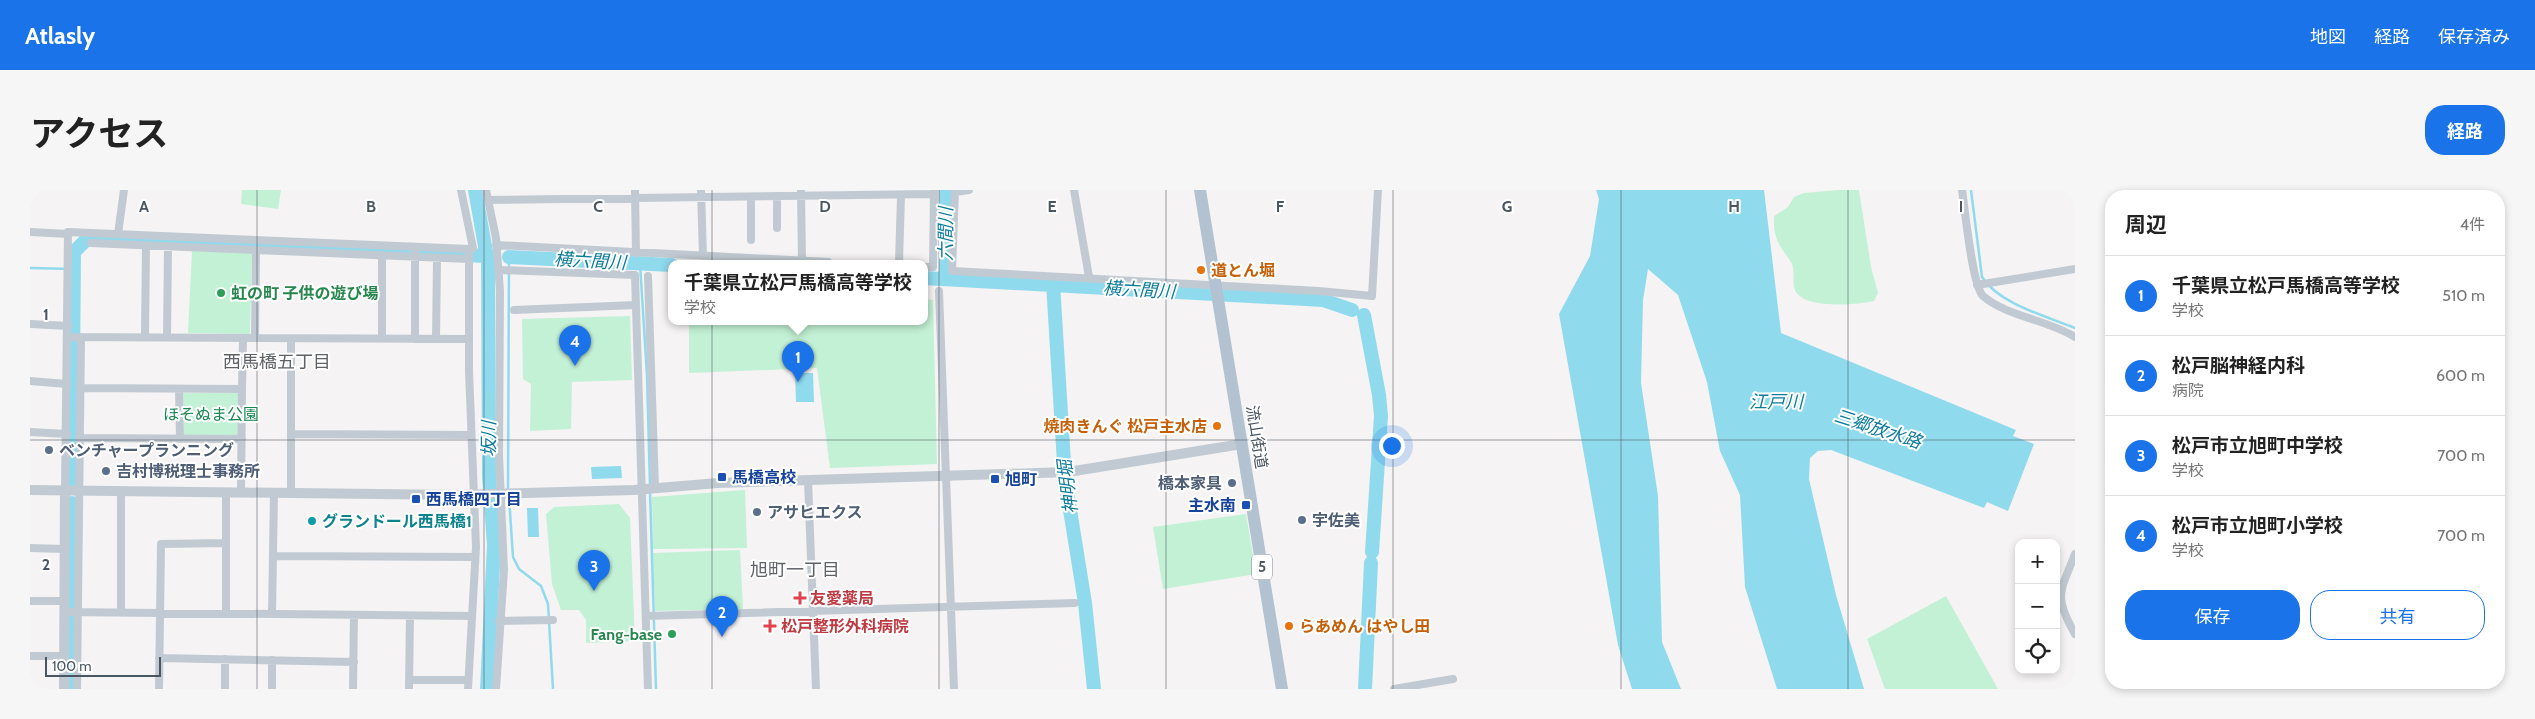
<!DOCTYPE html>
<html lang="ja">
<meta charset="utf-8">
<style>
:root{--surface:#fff;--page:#f6f6f6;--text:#222;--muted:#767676;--line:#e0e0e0;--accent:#1a73e8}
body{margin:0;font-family:Cabin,"Noto Sans JP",sans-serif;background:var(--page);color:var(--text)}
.controls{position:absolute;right:15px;bottom:15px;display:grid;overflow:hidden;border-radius:10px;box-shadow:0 2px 8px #0003}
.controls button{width:45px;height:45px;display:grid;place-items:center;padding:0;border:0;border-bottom:1px solid var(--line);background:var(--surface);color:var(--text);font:25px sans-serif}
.scale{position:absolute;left:15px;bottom:12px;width:116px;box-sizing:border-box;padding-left:5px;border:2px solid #4a5661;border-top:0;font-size:14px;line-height:18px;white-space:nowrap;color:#4a5661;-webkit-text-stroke:4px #fff;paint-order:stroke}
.you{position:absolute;left:1361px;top:255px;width:18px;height:18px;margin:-12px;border:4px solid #fff;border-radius:50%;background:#1a73e8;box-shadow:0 0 0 8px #1a73e833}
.badge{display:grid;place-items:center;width:32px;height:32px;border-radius:50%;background:var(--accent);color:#fff;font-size:16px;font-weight:700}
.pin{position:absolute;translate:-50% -41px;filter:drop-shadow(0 1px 2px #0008)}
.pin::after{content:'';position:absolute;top:26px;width:18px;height:15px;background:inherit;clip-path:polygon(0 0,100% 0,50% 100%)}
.popup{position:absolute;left:638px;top:70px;width:260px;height:65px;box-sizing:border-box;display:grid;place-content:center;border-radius:10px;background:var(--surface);filter:drop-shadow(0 1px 4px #0005);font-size:16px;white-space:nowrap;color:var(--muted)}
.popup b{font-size:19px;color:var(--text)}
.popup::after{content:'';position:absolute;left:50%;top:100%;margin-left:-10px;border:10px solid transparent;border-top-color:var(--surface)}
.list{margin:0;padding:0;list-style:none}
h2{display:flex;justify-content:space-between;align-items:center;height:65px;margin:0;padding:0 20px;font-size:21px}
h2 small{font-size:16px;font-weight:400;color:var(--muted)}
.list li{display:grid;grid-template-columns:32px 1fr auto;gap:15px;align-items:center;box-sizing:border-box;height:80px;padding:0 20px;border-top:1px solid var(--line)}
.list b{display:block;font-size:19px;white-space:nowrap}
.list p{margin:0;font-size:16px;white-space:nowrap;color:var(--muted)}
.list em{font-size:16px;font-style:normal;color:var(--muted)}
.actions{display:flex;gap:10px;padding:15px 20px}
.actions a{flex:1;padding:11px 0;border:1px solid var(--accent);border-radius:20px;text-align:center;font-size:18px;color:var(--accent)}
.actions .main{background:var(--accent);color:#fff}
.icon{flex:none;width:28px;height:28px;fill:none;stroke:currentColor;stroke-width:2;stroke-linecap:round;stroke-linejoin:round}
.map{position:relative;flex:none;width:2045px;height:499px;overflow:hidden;border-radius:20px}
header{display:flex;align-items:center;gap:30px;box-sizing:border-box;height:70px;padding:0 25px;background:var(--accent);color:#fff}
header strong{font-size:24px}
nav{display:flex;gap:28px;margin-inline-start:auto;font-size:18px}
.intro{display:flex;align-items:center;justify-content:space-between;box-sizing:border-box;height:120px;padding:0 30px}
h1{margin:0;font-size:35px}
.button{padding:12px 22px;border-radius:20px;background:var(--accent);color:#fff;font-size:18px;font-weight:700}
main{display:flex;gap:30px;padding:0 30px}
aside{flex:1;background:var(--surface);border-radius:20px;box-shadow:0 2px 8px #0003}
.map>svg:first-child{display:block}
.green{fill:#c3f1d5}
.water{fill:#90daee}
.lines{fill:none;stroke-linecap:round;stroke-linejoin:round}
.stream{stroke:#90daee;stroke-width:2.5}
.river{stroke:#90daee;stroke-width:14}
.minor{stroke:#c1cad2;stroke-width:8}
.tertiary{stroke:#c1cad2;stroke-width:10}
.primary{stroke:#b3c2d1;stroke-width:12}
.grid{fill:none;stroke:#4a5661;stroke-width:1;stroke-opacity:0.55}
.food-dot{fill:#e8710a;stroke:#fff;stroke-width:2}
.leisure-dot{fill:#2e9e5b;stroke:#fff;stroke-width:2}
.service-dot{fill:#5c6f8a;stroke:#fff;stroke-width:2}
.transit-dot{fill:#1a4fb4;stroke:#fff;stroke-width:2}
.culture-dot{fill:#0f9aa8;stroke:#fff;stroke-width:2}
.health-dot{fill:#e0444e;stroke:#fff;stroke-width:2}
.labels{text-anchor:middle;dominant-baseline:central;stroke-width:4;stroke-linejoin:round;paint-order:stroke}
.shield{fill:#fff;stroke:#808990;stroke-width:1}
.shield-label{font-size:15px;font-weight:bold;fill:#4a5661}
.food-label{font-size:16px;font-weight:bold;fill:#c56008;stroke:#fff;text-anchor:start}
.leisure-label{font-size:16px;font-weight:bold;fill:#27864d;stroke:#fff;text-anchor:start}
.park-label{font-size:16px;fill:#17864f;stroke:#fff}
.street-label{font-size:16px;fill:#4a5661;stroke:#fff}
.service-label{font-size:16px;font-weight:bold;fill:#4e5e75;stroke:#fff;text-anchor:start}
.transit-label{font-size:16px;font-weight:bold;fill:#164399;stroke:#fff;text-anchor:start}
.culture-label{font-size:16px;font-weight:bold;fill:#0d838f;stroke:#fff;text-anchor:start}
.health-label{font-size:16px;font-weight:bold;fill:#be3a42;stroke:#fff;text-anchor:start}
.water-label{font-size:18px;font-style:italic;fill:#0c7c9b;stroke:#fff}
.neighbourhood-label{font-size:18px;fill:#5f6368;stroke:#fff}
.grid-label{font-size:16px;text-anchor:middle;font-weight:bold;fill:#4a5661;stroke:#fff;stroke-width:4;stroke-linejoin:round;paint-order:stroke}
</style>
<header>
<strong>Atlasly</strong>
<nav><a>地図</a><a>経路</a><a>保存済み</a></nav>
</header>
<div class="intro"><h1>アクセス</h1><a class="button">経路</a></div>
<main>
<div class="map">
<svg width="2045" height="499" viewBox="0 0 2045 499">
<rect width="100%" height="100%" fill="#f5f3f3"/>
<path class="green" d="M212,0h39l-3,19 -37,-5z
M1809,0h20l12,77 7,26 -4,8c-17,4 -68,8 -78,-9 -5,-8 0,-22 -5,-30 -12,-18 -18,-23 -17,-46l14,-9 6,-10 10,-4z
M162,61l60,2 -2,81 -62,-1z
M894,109l9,1 4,164 -107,4 -13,-100 -128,5v-52h235z
M600,126l2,64 -60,2 -1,47 -41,2 1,-47 -8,-5 -1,-60z
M153,203h56l-1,43 -54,-1z
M715,300l2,58 -94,1 -1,-52z
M589,314l11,14 5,123 -49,2v-23l-7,-10h-18l-9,-26 -6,-70 8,-7z
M1216,324l10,60 -93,15 -10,-62z
M710,360l3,59 -88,2 -2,-58z
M1916,406l52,93h-113l-18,-50z"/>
<path class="water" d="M1566,0h168l17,143 235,97 -3,6 21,8 -26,67 -21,-9 -3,6 -153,-58 -13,1 -8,7 -1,21 27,116 28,94h-87l-32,-102 -5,-92 -20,-44 -13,-69 -29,-87 -30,-26 -5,31 -2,83 17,113 4,146 19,47h-49l-14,-44 -59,-331 31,-58 9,-57z
M765,183h18l1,29h-18z
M591,276l1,12 -30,1 -1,-12z
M497,318h11l1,29h-11z"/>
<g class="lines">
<path class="stream" d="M1941,0l11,87c17,27 64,39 93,51
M610,74l7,111 3,110
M0,78l44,1
M478,301l1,-234
M620,301l6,198
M479,307l4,60 6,12 22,17 7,18 5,85"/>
<path class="river" d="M445,0l13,73 1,213 5,69 -7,144
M479,67l163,8
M894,88l399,22 29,10
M916,89v-89
M1023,93l12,196 20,124 9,86
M1334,125l15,80 2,21 -9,136
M42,296l2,-234 14,-14 398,18
M41,499l1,-186
M1335,499l6,-126"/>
<path class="minor" d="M456,0l10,48 4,53 -1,164 5,115 -8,119
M605,0l1,63
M671,0l2,66
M771,0l1,71
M925,0l-3,81 367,20 53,5 6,-106
M1044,0l15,87
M1932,0c3,19 10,95 21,106 23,20 65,24 92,41
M925,2l14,-2
M747,6v32
M721,7v43
M459,10l445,-6
M0,42l39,2
M88,44l6,-44
M61,53l378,16
M466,55l332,17
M869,73l2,-68
M894,77h9l1,-76
M469,80l136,5 13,414
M618,86l7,212
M1947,95l98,-16
M909,101l15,398
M484,120l122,-5
M0,134l38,2
M38,147l401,2
M115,147l1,-91
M137,147l1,-90
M225,148l1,-87
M352,148v-82
M385,149v-86
M406,149l1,-81
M0,191l37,3
M50,198l162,1 -1,104
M149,199l1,50
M212,199l1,-51
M0,242l37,2
M261,244l180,1
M50,248l162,1
M778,290l8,209
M35,301l3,-259 401,17 4,-1 -12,-58
M261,303v-154
M0,358l35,1
M2045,364c-15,39 -22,41 0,80
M244,366l201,1
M0,411h34
M34,422l407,4
M91,422v-120
M196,423v-120
M242,424l2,-120
M616,426l429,-13
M469,431l54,-1
M0,466h34
M129,468l195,4
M195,469v30
M379,490h59
M47,499l4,-352
M129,499l2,-145 65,-1
M242,499v-29
M323,499l1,-74
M379,499l1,-73
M438,499l8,-142 -7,-176v-122
M1364,499l59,-10"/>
<path class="tertiary" d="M0,300l429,5 175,-5 84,-7 350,-11 174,-28
M34,499l1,-198"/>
<path class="primary" d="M1170,0l82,499"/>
</g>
<path class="grid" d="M227,0v499M454,0v499M682,0v499M909,0v499M1136,0v499M1363,0v499M1591,0v499M1818,0v499M0,250h2045"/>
<g class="food-dot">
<circle cx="1171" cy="80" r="5"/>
<circle cx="1187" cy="236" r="5"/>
<circle cx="1259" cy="436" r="5"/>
</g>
<g class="leisure-dot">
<circle cx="191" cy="103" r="5"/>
<circle cx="642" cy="444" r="5"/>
</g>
<g class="service-dot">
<circle cx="19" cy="260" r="5"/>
<circle cx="76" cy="281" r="5"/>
<circle cx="1202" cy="293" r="5"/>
<circle cx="727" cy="322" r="5"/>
<circle cx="1272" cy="330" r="5"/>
</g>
<g class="transit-dot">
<rect x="687" y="282" width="10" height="10" rx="2.5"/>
<rect x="960" y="284" width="10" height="10" rx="2.5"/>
<rect x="381" y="304" width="10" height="10" rx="2.5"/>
<rect x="1211" y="310" width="10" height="10" rx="2.5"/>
</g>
<circle class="culture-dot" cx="282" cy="331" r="5"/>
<g class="health-dot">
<path d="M767.5 400.5h5v5h5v5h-5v5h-5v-5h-5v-5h5z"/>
<path d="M737.5 428.5h5v5h5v5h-5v5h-5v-5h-5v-5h5z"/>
</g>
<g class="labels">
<rect class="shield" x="1222" y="364.5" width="20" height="25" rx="4"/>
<g class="shield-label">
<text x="1232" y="377">5</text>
</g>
<g class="food-label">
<text x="1181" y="80">道とん堀</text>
<text x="1177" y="236" text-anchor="end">焼肉きんぐ 松戸主水店</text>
<text x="1269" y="436">らあめん はやし田</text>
</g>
<g class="leisure-label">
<text x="201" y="103">虹の町 子供の遊び場</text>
<text x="632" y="444" text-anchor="end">Fang-base</text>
</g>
<g class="park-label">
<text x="181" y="224">ほそぬま公園</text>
</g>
<g class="street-label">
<text transform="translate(1227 247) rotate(81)">流山街道</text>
</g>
<g class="service-label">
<text x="29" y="260">ベンチャープランニング</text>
<text x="86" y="281">吉村博税理士事務所</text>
<text x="1192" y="293" text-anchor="end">橋本家具</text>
<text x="737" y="322">アサヒエクス</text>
<text x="1282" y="330">宇佐美</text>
</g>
<g class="transit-label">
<text x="702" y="287">馬橋高校</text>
<text x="975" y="289">旭町</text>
<text x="396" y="309">西馬橋四丁目</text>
<text x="1206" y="315" text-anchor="end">主水南</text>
</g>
<g class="culture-label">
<text x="292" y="331">グランドール西馬橋1</text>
</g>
<g class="health-label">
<text x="780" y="408">友愛薬局</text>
<text x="751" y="436">松戸整形外科病院</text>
</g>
<g class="water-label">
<text transform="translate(916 44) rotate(-90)">六間川</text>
<text transform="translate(560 71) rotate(3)">横六間川</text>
<text transform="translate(1109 100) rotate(3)">横六間川</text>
<text x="1746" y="212">江戸川</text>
<text transform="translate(1848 239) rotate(18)">三郷放水路</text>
<text transform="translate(459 249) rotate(-90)">坂川</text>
<text transform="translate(1038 297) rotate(-97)">神明堀</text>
</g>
<g class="neighbourhood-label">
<text x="247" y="172">西馬橋五丁目</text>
<text x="765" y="380">旭町一丁目</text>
</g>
</g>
<g class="grid-label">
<text x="114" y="22">A</text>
<text x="341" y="22">B</text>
<text x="568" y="22">C</text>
<text x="795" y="22">D</text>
<text x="1022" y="22">E</text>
<text x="1250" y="22">F</text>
<text x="1477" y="22">G</text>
<text x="1704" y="22">H</text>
<text x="1931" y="22">I</text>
<text x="16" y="130">1</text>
<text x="16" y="380">2</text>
</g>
</svg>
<div class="controls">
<button>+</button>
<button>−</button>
<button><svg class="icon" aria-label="locate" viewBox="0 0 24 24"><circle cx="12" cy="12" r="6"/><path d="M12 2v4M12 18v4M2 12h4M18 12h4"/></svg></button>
</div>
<div class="scale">100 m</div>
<div class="you"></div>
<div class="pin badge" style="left:768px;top:192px">1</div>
<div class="popup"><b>千葉県立松戸馬橋高等学校</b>学校</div>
<div class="pin badge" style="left:692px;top:447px">2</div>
<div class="pin badge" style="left:564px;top:401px">3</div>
<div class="pin badge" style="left:545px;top:176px">4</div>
</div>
<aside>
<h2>周辺<small>4件</small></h2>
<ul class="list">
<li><span class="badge">1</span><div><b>千葉県立松戸馬橋高等学校</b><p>学校</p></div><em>510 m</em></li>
<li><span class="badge">2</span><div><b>松戸脳神経内科</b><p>病院</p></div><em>600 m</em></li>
<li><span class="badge">3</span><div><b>松戸市立旭町中学校</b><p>学校</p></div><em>700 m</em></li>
<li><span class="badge">4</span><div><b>松戸市立旭町小学校</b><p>学校</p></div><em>700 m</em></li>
</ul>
<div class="actions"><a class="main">保存</a><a>共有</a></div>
</aside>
</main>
